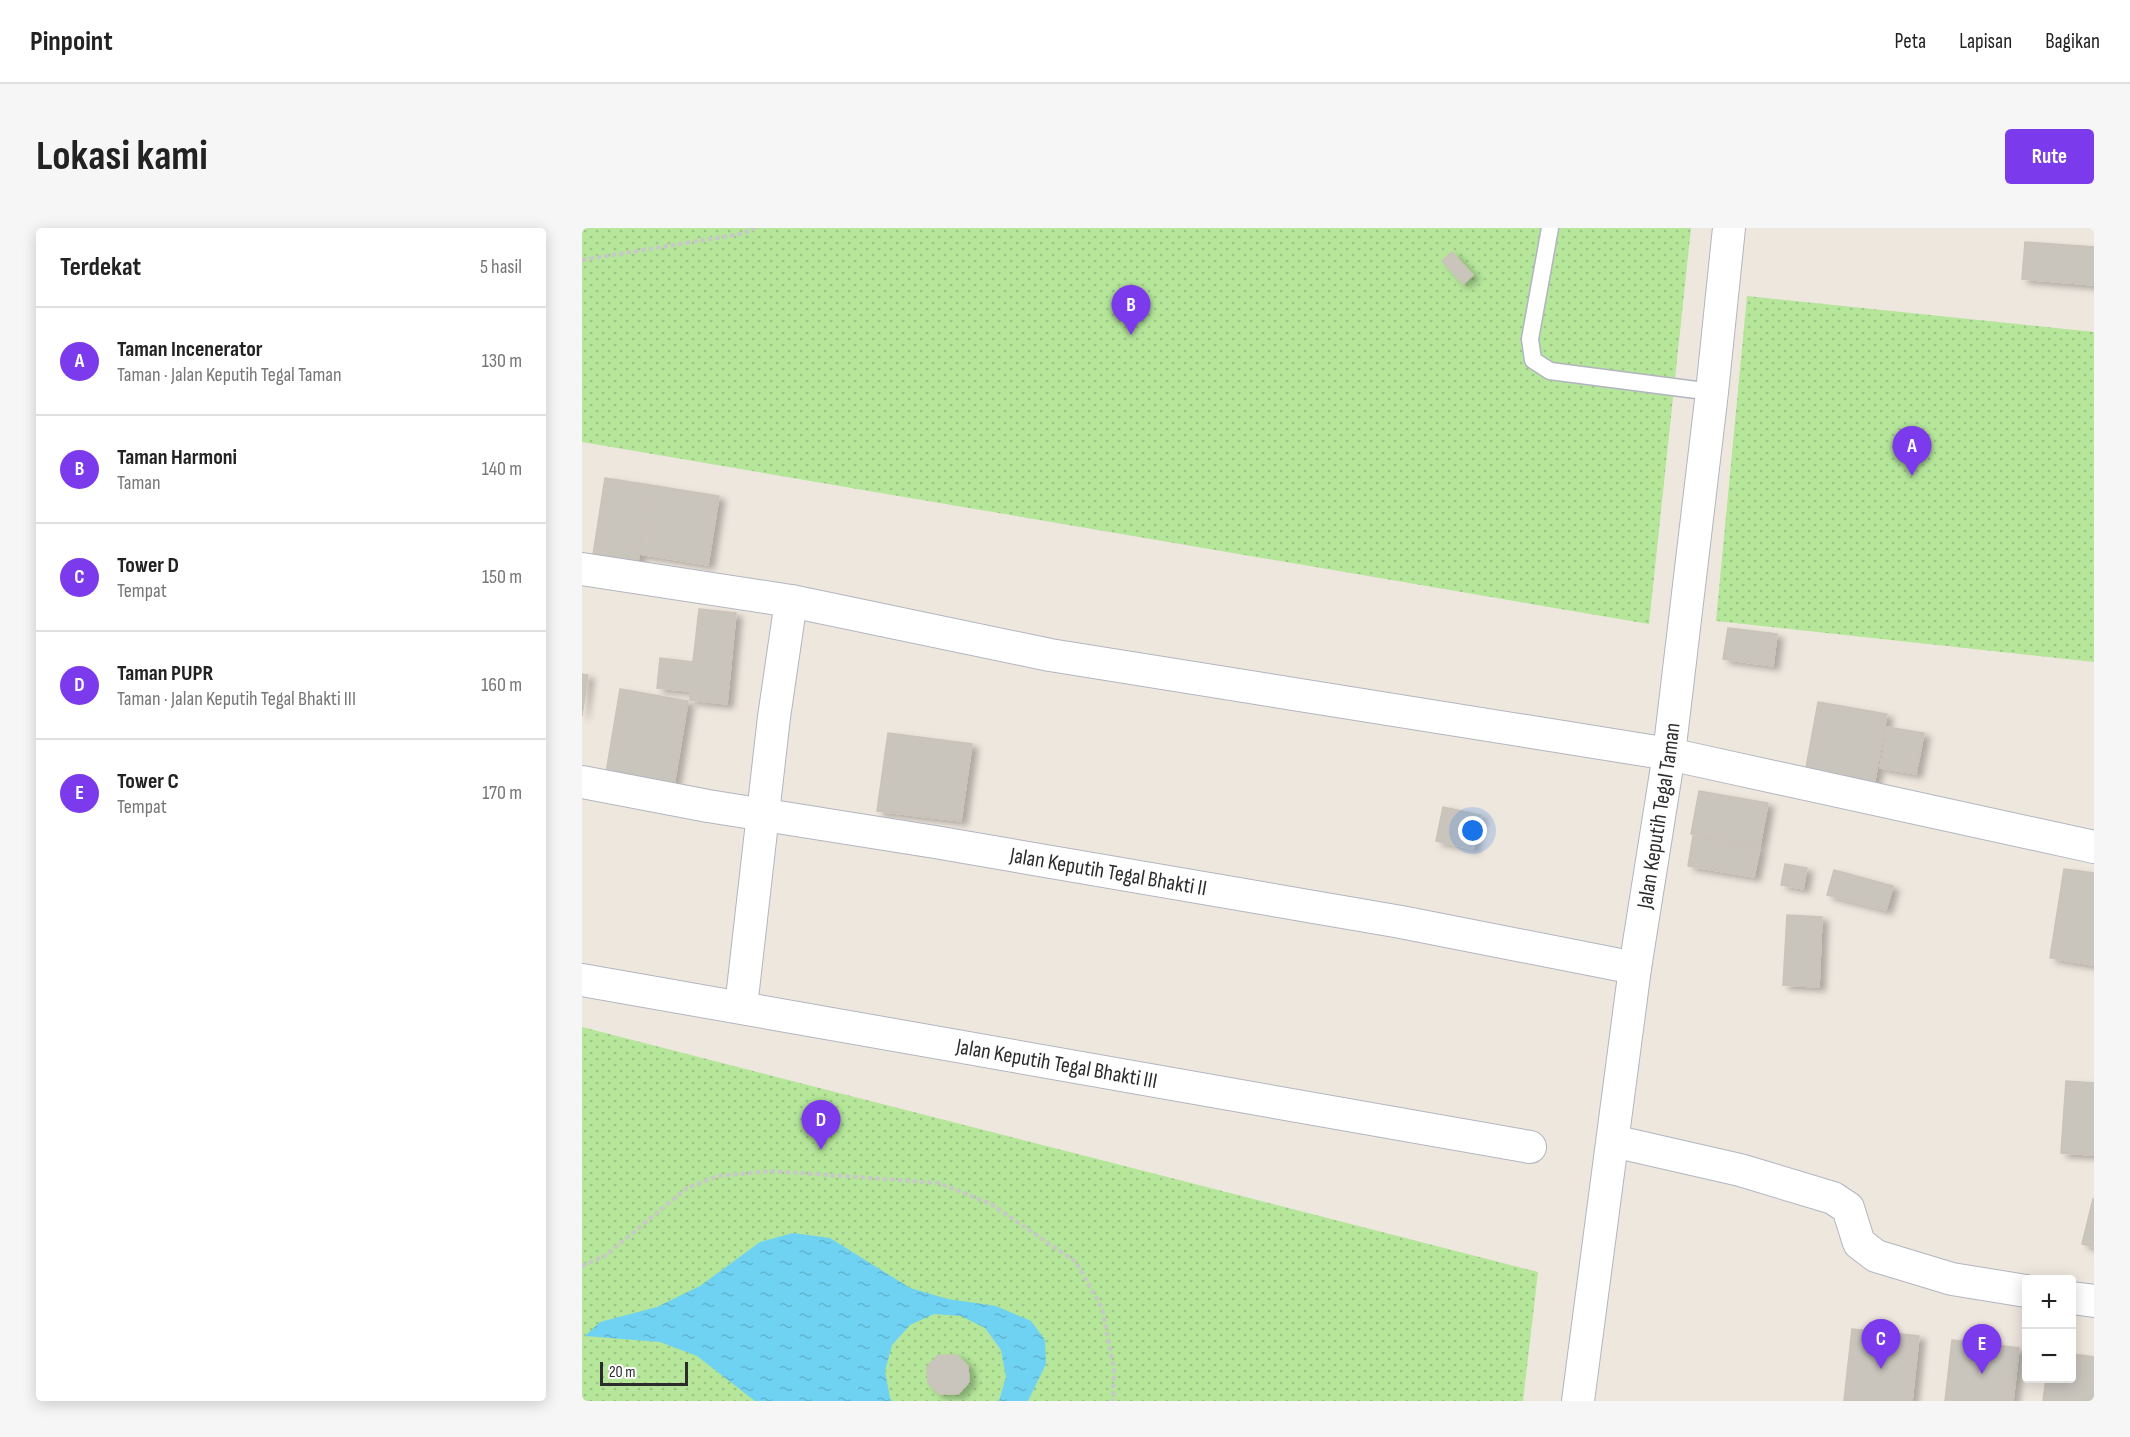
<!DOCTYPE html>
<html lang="id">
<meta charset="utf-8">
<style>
:root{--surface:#fff;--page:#f6f6f6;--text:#222;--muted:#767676;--line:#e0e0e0;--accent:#7c3aed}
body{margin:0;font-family:"Sofia Sans Condensed",sans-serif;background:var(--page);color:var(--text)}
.controls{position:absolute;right:18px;bottom:18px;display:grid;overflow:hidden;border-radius:6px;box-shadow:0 3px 15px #0003}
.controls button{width:54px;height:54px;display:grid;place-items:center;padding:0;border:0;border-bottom:2px solid var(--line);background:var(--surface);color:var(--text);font:30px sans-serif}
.scale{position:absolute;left:18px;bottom:15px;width:88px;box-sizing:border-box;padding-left:6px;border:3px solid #2c2c2c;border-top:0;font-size:16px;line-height:21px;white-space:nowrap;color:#2c2c2c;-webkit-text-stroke:4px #fff;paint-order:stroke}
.you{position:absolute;left:891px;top:603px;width:21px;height:21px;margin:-15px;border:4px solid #fff;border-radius:50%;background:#1a73e8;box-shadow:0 0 0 9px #1a73e833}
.badge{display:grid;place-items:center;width:39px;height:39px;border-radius:50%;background:var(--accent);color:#fff;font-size:20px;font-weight:700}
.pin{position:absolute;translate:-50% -50px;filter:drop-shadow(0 2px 3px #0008)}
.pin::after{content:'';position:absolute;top:32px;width:21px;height:18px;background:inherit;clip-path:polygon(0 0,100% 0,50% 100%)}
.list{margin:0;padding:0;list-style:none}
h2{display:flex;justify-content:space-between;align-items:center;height:78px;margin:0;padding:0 24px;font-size:26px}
h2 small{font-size:20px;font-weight:400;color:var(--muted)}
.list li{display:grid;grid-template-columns:39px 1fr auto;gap:18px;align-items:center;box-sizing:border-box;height:108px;padding:0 24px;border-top:2px solid var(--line)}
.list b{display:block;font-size:22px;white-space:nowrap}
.list p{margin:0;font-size:20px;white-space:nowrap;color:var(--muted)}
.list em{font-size:20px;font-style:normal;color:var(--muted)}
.map{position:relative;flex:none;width:1512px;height:1173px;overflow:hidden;border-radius:6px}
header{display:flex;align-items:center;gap:36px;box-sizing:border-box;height:84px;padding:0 30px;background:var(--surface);border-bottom:2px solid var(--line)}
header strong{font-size:28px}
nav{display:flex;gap:33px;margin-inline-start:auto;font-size:21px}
.intro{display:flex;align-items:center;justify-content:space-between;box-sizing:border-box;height:144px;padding:0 36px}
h1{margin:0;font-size:42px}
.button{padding:15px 27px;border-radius:6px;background:var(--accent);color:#fff;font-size:21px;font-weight:700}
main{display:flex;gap:36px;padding:0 36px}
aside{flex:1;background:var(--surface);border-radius:6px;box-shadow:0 3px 15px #0003}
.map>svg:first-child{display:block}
.park{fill:url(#park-dots)}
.water{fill:url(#water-ripples)}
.building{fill:#c9c5bd;stroke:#cac3b8;stroke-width:1.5;filter:url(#shadow)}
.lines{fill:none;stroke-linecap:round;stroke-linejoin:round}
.service-casing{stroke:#b2b5c0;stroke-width:19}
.minor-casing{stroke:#b2b5c0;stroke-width:34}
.path{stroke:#c8c8c8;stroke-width:4;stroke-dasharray:4.5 3;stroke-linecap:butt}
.service{stroke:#fff;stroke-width:16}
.minor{stroke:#fff;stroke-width:32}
.labels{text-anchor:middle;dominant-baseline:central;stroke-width:4.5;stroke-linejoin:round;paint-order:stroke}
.street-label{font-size:22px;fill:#2c2c2c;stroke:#fff}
</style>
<header>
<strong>Pinpoint</strong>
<nav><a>Peta</a><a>Lapisan</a><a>Bagikan</a></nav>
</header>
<div class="intro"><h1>Lokasi kami</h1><a class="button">Rute</a></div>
<main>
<aside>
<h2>Terdekat<small>5 hasil</small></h2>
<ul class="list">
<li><span class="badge">A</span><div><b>Taman Incenerator</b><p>Taman · Jalan Keputih Tegal Taman</p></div><em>130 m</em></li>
<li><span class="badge">B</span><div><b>Taman Harmoni</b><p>Taman</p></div><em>140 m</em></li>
<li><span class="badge">C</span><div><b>Tower D</b><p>Tempat</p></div><em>150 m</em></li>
<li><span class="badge">D</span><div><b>Taman PUPR</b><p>Taman · Jalan Keputih Tegal Bhakti III</p></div><em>160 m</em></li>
<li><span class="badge">E</span><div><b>Tower C</b><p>Tempat</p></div><em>170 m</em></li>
</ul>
</aside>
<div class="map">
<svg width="1512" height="1173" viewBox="0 0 1512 1173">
<defs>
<pattern id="park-dots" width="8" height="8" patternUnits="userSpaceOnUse" patternTransform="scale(1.5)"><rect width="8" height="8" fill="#b5e69a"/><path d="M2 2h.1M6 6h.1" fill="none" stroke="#9cc585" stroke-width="1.8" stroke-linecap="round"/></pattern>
<pattern id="water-ripples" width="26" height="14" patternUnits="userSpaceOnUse" patternTransform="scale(1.5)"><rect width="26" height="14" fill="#6fd2f2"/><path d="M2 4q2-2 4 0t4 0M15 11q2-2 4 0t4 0" fill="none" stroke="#60b4d0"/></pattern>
<filter id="shadow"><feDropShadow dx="6" dy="4" stdDeviation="3" flood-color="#0004"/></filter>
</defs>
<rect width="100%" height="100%" fill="#eee7de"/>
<path class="park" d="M0,0h1109l-42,396 -1067,-182z
M1165,68l347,36v330l-378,-41z
M0,799l956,245 -15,129h-941z"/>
<path class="water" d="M211,1005l37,5 80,50 38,11 48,7 35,15 14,19 1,24 -18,37h-29l7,-24 -5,-27 -16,-22 -24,-12 -27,-2 -24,11 -18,20 -7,26 5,27 2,3h-137l-58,-45 -37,-14 -75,-6 15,-14 57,-15 43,-21 60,-44z"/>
<path class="building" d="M1443,14l69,5v38l-72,-6z
M870,24l21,23 -10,9 -21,-23z
M23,250l45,7 -13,83 -45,-7z
M68,257l69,11 -11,69 -69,-11z
M117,381l37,4 -9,91 -37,-4v-9l-33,-3 3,-30 33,4z
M1146,400l49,6 -4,32 -50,-7z
M0,446l6,1 -6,41z
M38,461l68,12 -14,84 -68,-12z
M1236,474l69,12 -13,71 -69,-12z
M1305,499l37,6 -8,41 -36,-6z
M306,505l84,11 -11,77 -84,-10z
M1117,563l69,12 -8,43 -69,-12z
M861,579l38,8 -8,34 -37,-8z
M1111,608l67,12 -6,29 -66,-11z
M1203,636l22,4 -4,21 -22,-4z
M1482,641l30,4v92l-44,-7z
M1252,642l59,16 -7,24 -59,-15z
M1205,687l35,2 -3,70 -36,-2z
M1484,853l28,2v72l-33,-2z
M1511,971h1v48l-12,-3z
M1270,1101l67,7 -7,65h-68z
M1370,1112l67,8 -6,53h-68z
M1490,1126l22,3v44h-51l3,-23h26z
M356,1127h19l11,11 1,16 -11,12h-19l-11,-11 -1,-16z"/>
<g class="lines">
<defs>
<path id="service" d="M968,0l-20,111 3,21 17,11 162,21"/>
<g id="minor">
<path d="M0,341l209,32 259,54 619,99 425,93"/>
<path id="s1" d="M0,554l126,24 227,36 466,80 234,46"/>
<path id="s2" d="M0,752l948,167"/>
<path d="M159,779l33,-290 17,-116"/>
<path d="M1031,913l127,29 93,28 15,10 11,35 17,13 76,23 74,12"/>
<path d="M1490,1070l22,3"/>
<path id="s3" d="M996,1173l57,-433 34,-214 43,-362 17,-164"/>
</g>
</defs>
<use href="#service" class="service-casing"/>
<use href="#minor" class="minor-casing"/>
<path class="path" d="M0,32l159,-26 14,-6
M0,1038l24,-11 81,-67 31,-12 54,-5 167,12 52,21 85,58 26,46 12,61 -1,32"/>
<use href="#service" class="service"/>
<use href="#minor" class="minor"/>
</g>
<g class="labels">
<g class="street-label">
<text stroke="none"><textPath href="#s3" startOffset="591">Jalan Keputih Tegal Taman</textPath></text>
<text stroke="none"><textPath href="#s1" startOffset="534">Jalan Keputih Tegal Bhakti II</textPath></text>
<text stroke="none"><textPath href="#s2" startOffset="482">Jalan Keputih Tegal Bhakti III</textPath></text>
</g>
</g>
</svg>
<div class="controls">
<button>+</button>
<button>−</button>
</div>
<div class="scale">20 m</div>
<div class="you"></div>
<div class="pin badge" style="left:1330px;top:248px">A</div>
<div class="pin badge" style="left:549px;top:107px">B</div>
<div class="pin badge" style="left:1299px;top:1141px">C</div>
<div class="pin badge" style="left:239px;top:922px">D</div>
<div class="pin badge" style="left:1400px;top:1146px">E</div>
</div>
</main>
